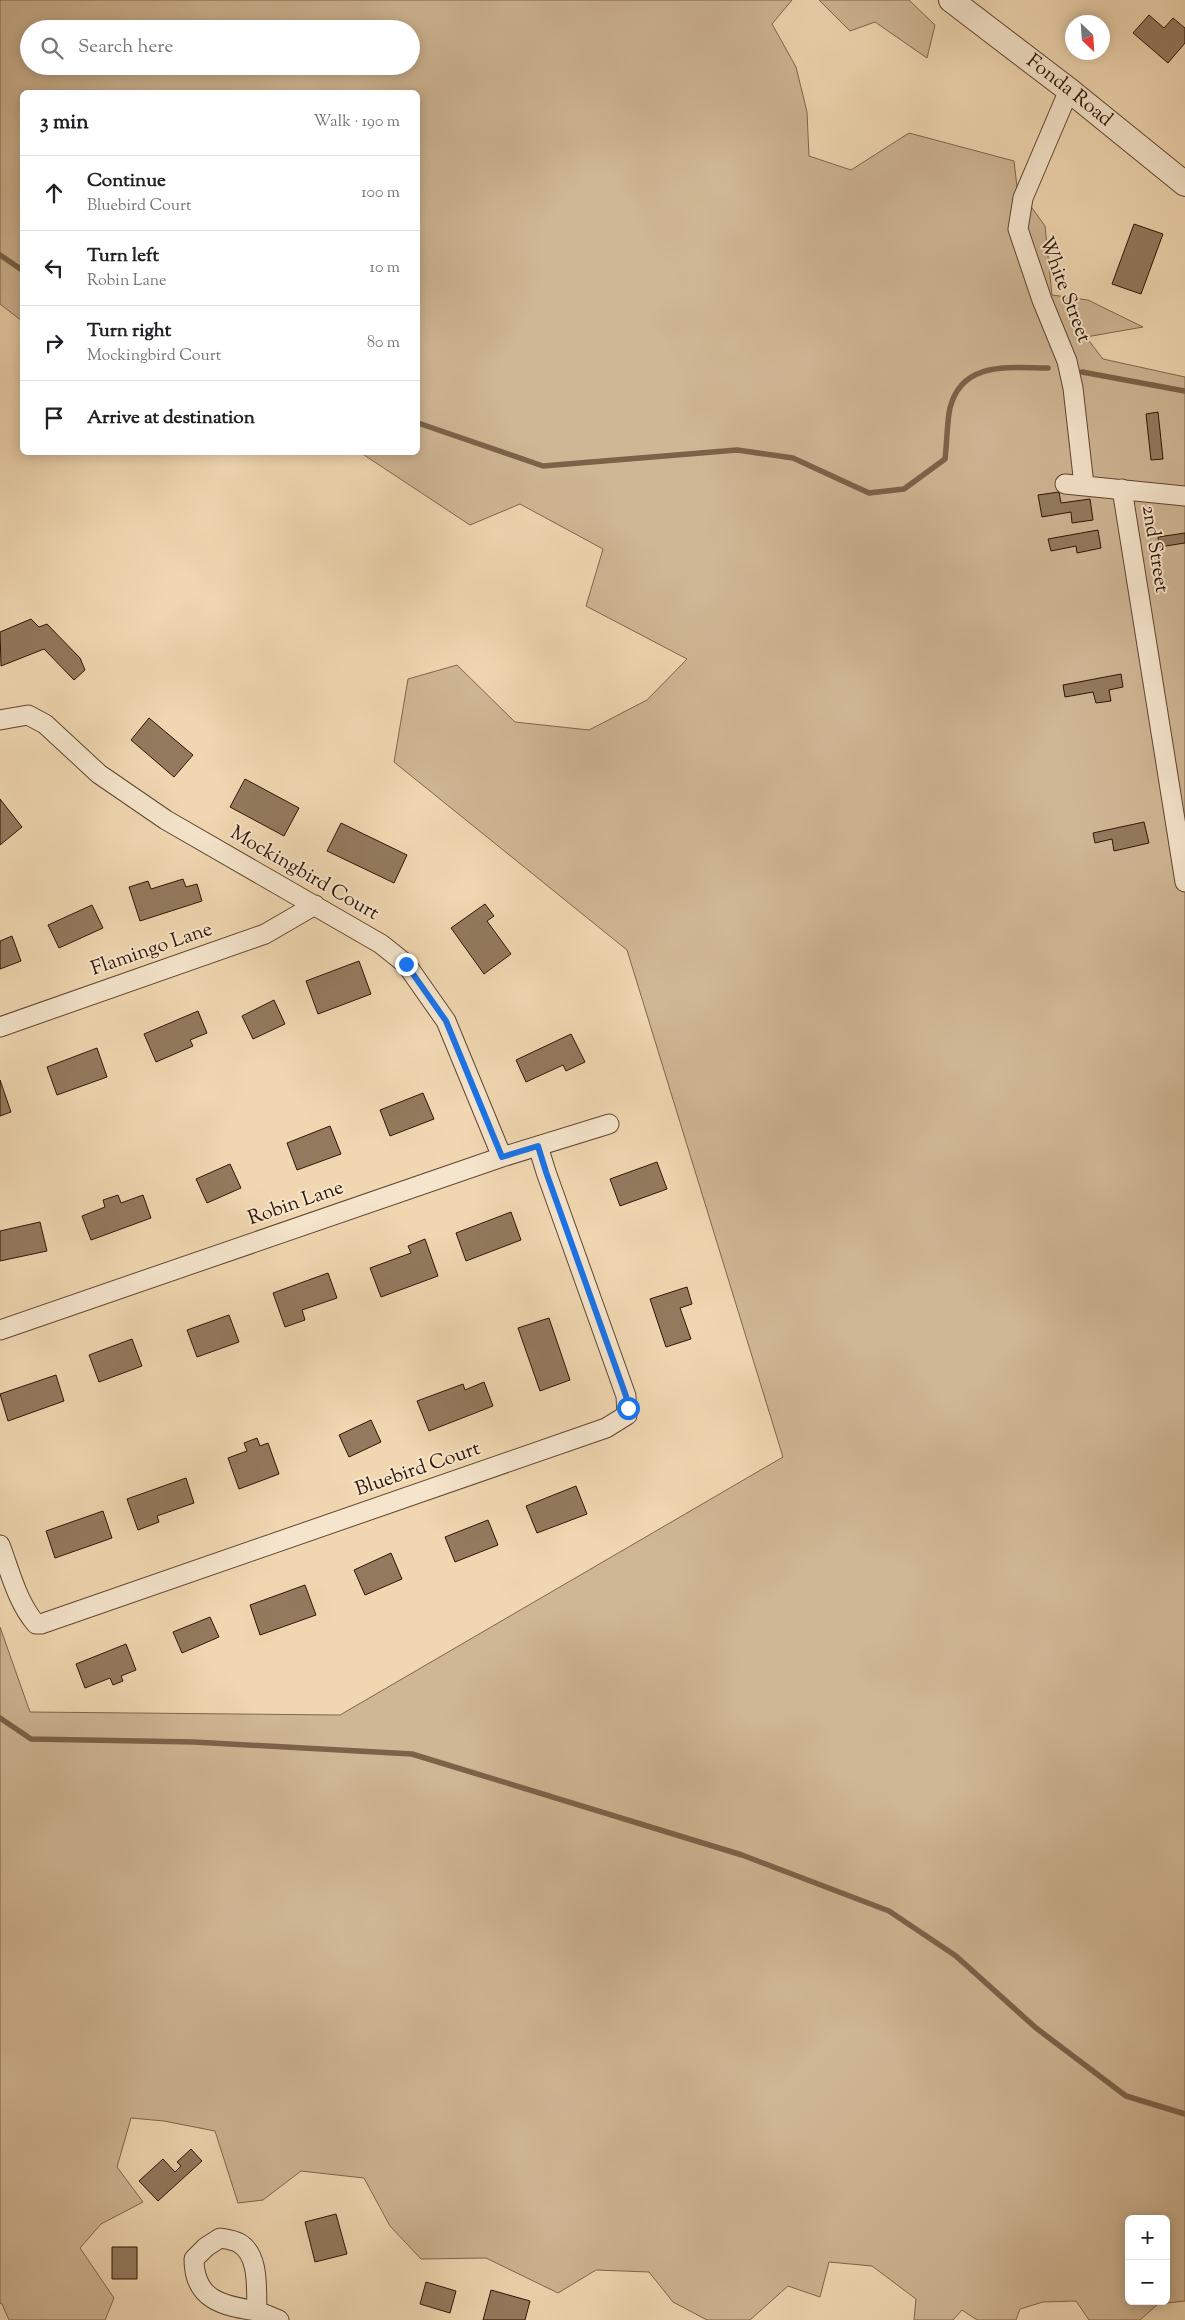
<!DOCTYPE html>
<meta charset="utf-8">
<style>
:root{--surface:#fff;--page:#f2f2f2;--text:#202124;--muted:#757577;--line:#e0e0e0}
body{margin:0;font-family:"Sorts Mill Goudy",serif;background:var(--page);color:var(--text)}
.controls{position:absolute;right:15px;bottom:15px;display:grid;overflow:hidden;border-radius:8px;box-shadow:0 2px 12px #0003}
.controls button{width:45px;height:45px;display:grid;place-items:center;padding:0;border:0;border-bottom:1px solid var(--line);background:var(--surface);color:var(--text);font:25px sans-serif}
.compass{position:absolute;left:1065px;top:15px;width:45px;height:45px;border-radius:50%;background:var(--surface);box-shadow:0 2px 12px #0003;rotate:155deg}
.stop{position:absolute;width:15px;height:15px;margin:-11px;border:4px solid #1a73e8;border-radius:50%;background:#fff}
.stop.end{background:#1a73e8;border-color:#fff;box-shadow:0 1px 5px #0008}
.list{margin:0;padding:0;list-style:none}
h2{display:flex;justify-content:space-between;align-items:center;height:65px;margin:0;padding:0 20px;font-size:21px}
h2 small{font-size:16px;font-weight:400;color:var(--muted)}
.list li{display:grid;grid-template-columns:32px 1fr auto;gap:15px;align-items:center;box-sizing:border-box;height:75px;padding:0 20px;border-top:1px solid var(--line)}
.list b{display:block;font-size:19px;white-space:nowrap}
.list p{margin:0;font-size:16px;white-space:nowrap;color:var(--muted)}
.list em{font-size:16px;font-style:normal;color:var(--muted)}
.icon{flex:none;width:28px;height:28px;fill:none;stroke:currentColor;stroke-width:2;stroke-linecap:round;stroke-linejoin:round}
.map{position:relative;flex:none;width:1185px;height:2320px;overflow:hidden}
.search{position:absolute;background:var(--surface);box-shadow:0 2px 12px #0003;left:20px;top:20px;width:400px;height:55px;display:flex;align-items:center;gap:12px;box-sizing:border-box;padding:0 18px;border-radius:28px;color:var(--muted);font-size:19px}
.panel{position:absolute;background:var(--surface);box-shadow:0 2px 12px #0003;left:20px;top:90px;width:400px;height:365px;border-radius:8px}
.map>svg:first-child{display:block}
.green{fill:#cfb694;stroke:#7f664c;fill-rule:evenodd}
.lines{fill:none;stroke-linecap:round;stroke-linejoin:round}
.stream{stroke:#7b6249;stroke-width:5.5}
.building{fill:#937a5e;stroke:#2f1505}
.minor-casing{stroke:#5f4630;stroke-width:21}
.tertiary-casing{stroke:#5f4630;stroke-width:26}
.minor{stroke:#f5e5cc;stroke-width:19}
.tertiary{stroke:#f5e5cc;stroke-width:24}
.route{stroke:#1a73e8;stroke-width:6}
.labels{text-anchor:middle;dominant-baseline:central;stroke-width:4;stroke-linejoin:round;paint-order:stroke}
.street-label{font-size:20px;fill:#2f1505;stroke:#f5e5cc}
</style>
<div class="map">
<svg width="1185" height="2320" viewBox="0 0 1185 2320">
<rect width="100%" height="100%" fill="#f0d7b1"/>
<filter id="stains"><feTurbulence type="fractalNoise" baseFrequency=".004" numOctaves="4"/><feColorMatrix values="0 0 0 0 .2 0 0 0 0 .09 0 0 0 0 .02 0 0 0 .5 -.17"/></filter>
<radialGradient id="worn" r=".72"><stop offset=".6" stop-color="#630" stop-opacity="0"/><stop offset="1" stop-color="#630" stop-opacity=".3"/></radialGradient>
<path class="green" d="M0,0h792l-20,24 24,43 11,45 2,44 42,14 58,-37 105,28 3,26 28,39 7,69 36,5 55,27 -57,10 17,22 82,18v1924l-27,3 -18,16h-51l-13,-19 -33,1 -23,7 -4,11h-39l-15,-10 -9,10h-39l2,-21 -44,-33 -43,-4 -9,35 -32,-11 -38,34h-43l-34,-18 -24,-30 -53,-2 -38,23 -72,-35 -65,1 -31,-33 -26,-48 -63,-7 -38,29 -25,3 -23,-72 -51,-10 -33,-3 -14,49 26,35 -42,22 -21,24 34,50 -9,22h-96l-7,-16 -2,-1v-676l30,85 310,3 443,-258 -156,-507 -233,-188 14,-83 49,-14 58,57 74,8 58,-30 40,-41 -101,-53 17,-57 -83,-45 -50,21 -109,-72 57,-1v-360h-396v229l-22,-17zM29,29h382v37h-382zM1129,2219h37v82h-37z
M819,0h90l26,25 -8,33 -52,-36 -25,9z"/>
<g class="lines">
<path class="stream" d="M0,255l22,15
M1082,372l103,19
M418,423l125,43 194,-16 56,8 76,35 35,-4 41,-30c2,-15 2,-39 5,-51 12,-48 60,-40 98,-40
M0,1718l31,21 163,3 218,12 330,101 147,56 67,45 80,72 90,68 59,18"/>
</g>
<path class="building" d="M1149,15l15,13 9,-10 12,10v15l-17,20 -35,-30z
M1134,224l29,10 -22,60 -29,-10z
M1158,412l5,47 -12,1 -5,-46z
M1059,492l2,11 29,-4 3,21 -21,3 -1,-11 -29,5 -4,-22z
M1098,530l3,18 -24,5 -1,-7 -25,5 -3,-12z
M1185,533v10l-26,4 -1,-10z
M31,619l8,8 8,-3 33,34 5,12 -11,10 -30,-31 -43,17 -1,-34z
M1121,674l2,13 -14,3 2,11 -15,2 -3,-11 -28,5 -2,-12z
M149,718l44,37 -19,22 -43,-37z
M245,779l54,29 -15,28 -54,-29z
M0,799l22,28 -22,18z
M1144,822l5,21 -35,8 -2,-12 -17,4 -2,-10z
M341,823l66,32 -13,28 -67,-32z
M183,879l3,8 11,-3 5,17 -62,20 -11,-34 19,-6 3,8z
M485,904l9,12 -7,5 24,33 -27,20 -33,-46z
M92,905l11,23 -44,20 -11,-23z
M12,936l9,25 -21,8v-28z
M359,961l12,33 -53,20 -12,-33z
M274,1000l11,24 -32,15 -11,-23z
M198,1011l9,22 -17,7 3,6 -37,16 -12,-28z
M571,1034l14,28 -19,9 -3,-6 -37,17 -10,-22z
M97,1048l10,29 -50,18 -10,-28z
M0,1080l11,32 -11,4z
M423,1093l11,26 -44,17 -10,-26z
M330,1126l11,28 -44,16 -10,-27z
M657,1162l10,27 -47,17 -10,-27z
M230,1164l11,24 -34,15 -11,-24z
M118,1195l3,8 22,-8 8,23 -60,22 -9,-24 23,-9 -2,-7z
M511,1212l10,28 -55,21 -10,-28z
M40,1222l7,29 -47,10v-30z
M425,1239l13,37 -57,21 -11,-29 41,-15 -3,-7z
M328,1273l9,25 -35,12 3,10 -20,7 -12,-34z
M687,1287l5,17 -12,4 11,31 -25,8 -16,-48z
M229,1315l10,27 -42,15 -10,-27z
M549,1318l21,62 -30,11 -22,-63z
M132,1339l10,27 -43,16 -10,-27z
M56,1375l8,26 -56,20 -8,-27z
M484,1382l9,24 -64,25 -12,-30 46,-17 2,6z
M371,1420l10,22 -32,15 -10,-22z
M257,1438l3,8 8,-3 11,31 -40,15 -11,-31 19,-7 -3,-8z
M186,1478l8,25 -37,13 2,6 -21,8 -11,-31z
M576,1486l11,28 -50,19 -11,-27z
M103,1511l9,27 -57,20 -9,-27z
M488,1520l10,25 -43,17 -10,-25z
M391,1553l11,26 -37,16 -11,-25z
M305,1585l11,30 -56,20 -10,-30z
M210,1617l9,20 -37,16 -9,-21z
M126,1644l10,26 -15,6 2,5 -10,4 -3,-7 -25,10 -9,-24z
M191,2149l11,12 -44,40 -19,-20 24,-22 12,13 6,-6 -4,-4z
M336,2214l11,40 -32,8 -10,-40z
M112,2247h25v32h-25z
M426,2282l30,9 -6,22 -30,-9z
M491,2290l39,11 -5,19h-42z"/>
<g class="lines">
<defs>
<path id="minor" d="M1069,90l-46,108 -5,31 24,71 25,61 6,27 11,97
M1065,484l120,12
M1122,489l63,393
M0,720l28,-5 17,9 54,50 67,46 215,124 25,20 40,57 56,136
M0,1027l265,-93 50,-29
M0,1330l502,-173 107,-33
M0,1545c10,26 17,57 36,79h5l565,-196 21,-13 -1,-19 -80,-224 -8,-26
M220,2238c6,1 14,2 19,5 21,12 17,47 18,68 -34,-5 -63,-11 -63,-52l12,-12z
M257,2311l22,9"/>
<g id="tertiary">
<path id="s1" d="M951,0l118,90 116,94"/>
</g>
</defs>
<use href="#minor" class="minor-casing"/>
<use href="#tertiary" class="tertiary-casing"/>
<use href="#minor" class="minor"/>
<use href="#tertiary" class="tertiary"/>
</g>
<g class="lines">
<path class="route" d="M406,964l40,57 56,136 36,-11 8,26 80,224 2,12"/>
</g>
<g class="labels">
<g class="street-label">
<text stroke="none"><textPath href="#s1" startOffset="149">Fonda Road</textPath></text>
<text transform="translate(1064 290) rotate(69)">White Street</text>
<text transform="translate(1154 549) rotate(81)">2nd Street</text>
<text transform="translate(304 874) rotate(30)">Mockingbird Court</text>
<text transform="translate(152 950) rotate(-19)">Flamingo Lane</text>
<text transform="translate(296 1204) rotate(-19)">Robin Lane</text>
<text transform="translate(418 1470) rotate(-19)">Bluebird Court</text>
</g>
</g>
<rect width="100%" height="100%" filter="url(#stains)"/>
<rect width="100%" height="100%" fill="url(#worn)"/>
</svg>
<div class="controls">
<button>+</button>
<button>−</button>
</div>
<svg class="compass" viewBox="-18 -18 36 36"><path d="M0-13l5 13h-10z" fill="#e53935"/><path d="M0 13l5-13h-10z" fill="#757577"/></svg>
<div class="stop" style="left:628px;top:1408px"></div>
<div class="stop end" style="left:406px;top:964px"></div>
<div class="search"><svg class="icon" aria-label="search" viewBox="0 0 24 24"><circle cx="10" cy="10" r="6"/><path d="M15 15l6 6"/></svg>Search here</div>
<section class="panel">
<h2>3 min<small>Walk · 190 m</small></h2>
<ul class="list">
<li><svg class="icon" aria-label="ahead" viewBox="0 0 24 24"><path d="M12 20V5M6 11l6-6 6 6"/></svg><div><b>Continue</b><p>Bluebird Court</p></div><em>100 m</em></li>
<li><svg class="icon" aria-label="left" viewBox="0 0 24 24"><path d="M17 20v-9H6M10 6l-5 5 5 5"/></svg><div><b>Turn left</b><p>Robin Lane</p></div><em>10 m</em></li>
<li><svg class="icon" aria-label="right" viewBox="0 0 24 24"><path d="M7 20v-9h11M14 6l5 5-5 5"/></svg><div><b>Turn right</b><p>Mockingbird Court</p></div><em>80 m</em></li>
<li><svg class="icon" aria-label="arrive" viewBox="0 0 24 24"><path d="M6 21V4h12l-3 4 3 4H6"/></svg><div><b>Arrive at destination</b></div></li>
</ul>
</section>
</div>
